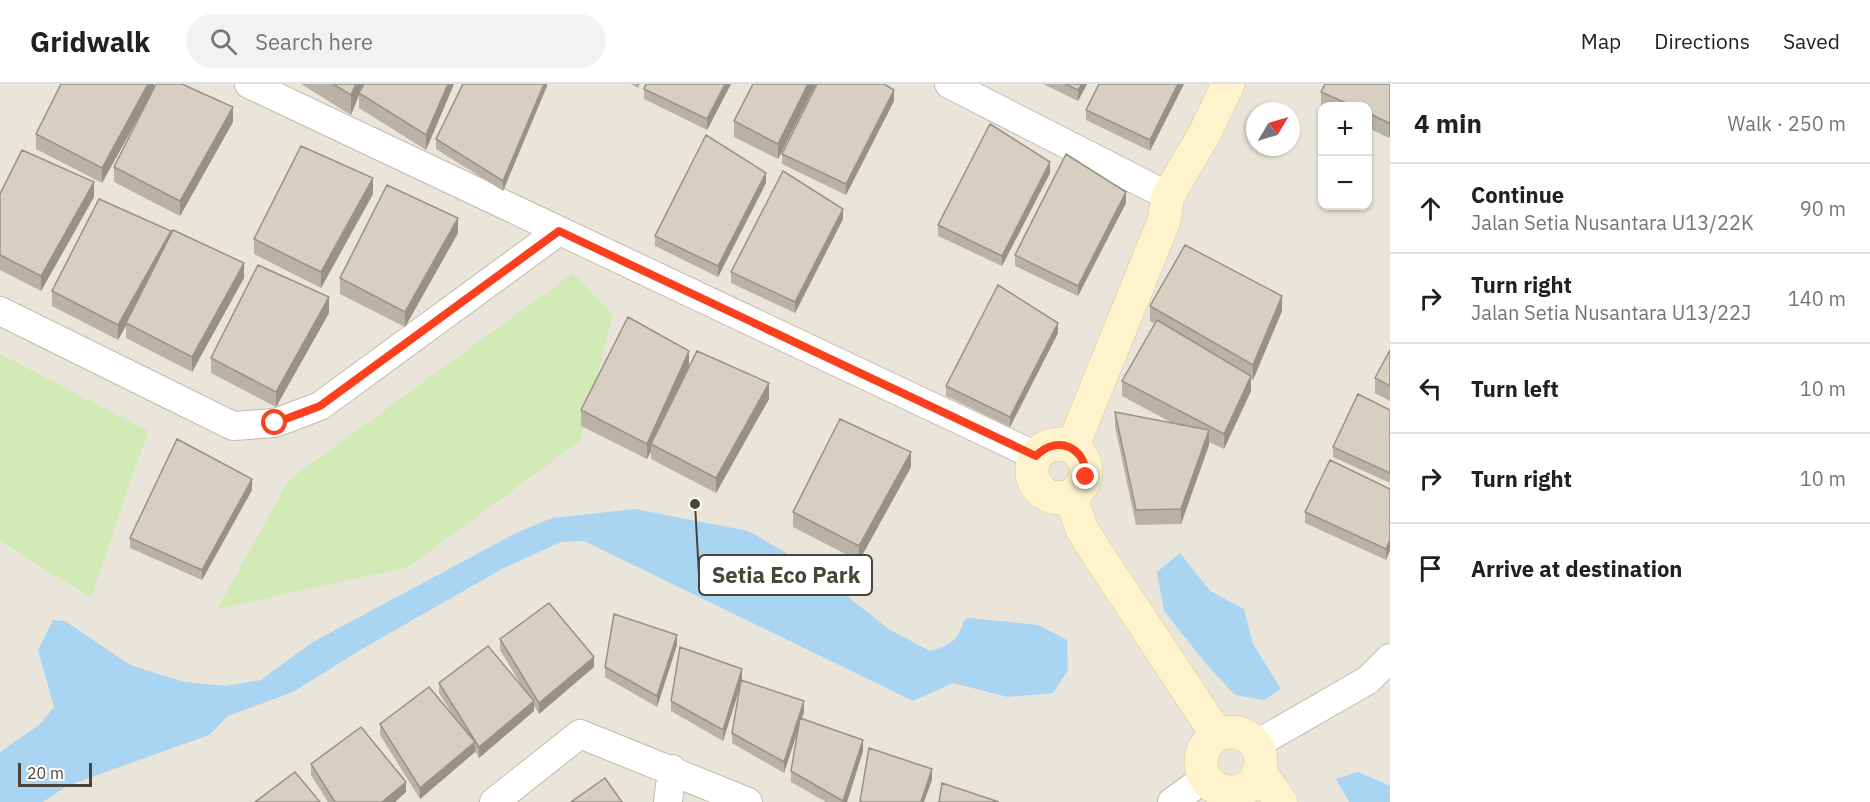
<!DOCTYPE html>
<meta charset="utf-8">
<style>
:root{--surface:#fff;--page:#f2f2f2;--text:#202124;--muted:#757577;--line:#e0e0e0}
body{margin:0;font-family:"IBM Plex Sans",sans-serif;background:var(--page);color:var(--text)}
.controls{position:absolute;right:18px;top:18px;display:grid;overflow:hidden;border-radius:12px;box-shadow:0 2px 4px #0004}
.controls button{width:54px;height:54px;display:grid;place-items:center;padding:0;border:0;border-bottom:2px solid var(--line);background:var(--surface);color:var(--text);font:30px sans-serif}
.compass{position:absolute;left:1246px;top:18px;width:54px;height:54px;border-radius:50%;background:var(--surface);box-shadow:0 2px 4px #0004;rotate:52deg}
.scale{position:absolute;left:18px;bottom:15px;width:74px;box-sizing:border-box;padding-left:6px;border:3px solid #4b4439;border-top:0;font-size:16px;line-height:21px;white-space:nowrap;color:#4b4439;-webkit-text-stroke:4px #fff;paint-order:stroke}
.stop{position:absolute;width:18px;height:18px;margin:-14px;border:4px solid #fc3f1d;border-radius:50%;background:#fff}
.stop.end{background:#fc3f1d;border-color:#fff;box-shadow:0 2px 6px #0008}
.list{margin:0;padding:0;list-style:none}
h2{display:flex;justify-content:space-between;align-items:center;height:78px;margin:0;padding:0 24px;font-size:26px}
h2 small{font-size:20px;font-weight:400;color:var(--muted)}
.list li{display:grid;grid-template-columns:39px 1fr auto;gap:18px;align-items:center;box-sizing:border-box;height:90px;padding:0 24px;border-top:2px solid var(--line)}
.list b{display:block;font-size:22px;white-space:nowrap}
.list p{margin:0;font-size:20px;white-space:nowrap;color:var(--muted)}
.list em{font-size:20px;font-style:normal;color:var(--muted)}
.icon{flex:none;width:33px;height:33px;fill:none;stroke:currentColor;stroke-width:2;stroke-linecap:round;stroke-linejoin:round}
.map{position:relative;flex:none;width:1390px;height:718px;overflow:hidden}
header{display:flex;align-items:center;gap:36px;box-sizing:border-box;height:84px;padding:0 30px;background:var(--surface);border-bottom:2px solid var(--line)}
header strong{font-size:28px}
nav{display:flex;gap:33px;margin-inline-start:auto;font-size:21px}
.search{width:420px;height:54px;background:var(--page);display:flex;align-items:center;gap:15px;box-sizing:border-box;padding:0 21px;border-radius:33px;color:var(--muted);font-size:22px}
main{display:flex}
aside{flex:1;background:var(--surface)}
.map>svg:first-child{display:block}
.residential{fill:#eae5da;fill-rule:evenodd}
.green{fill:#d2eab5}
.water{fill:#a9d4f2}
.lines{fill:none;stroke-linecap:round;stroke-linejoin:round}
.street-casing{stroke:#c2bbae;stroke-width:30}
.secondary-casing{stroke:#d6c79b;stroke-width:34}
.street{stroke:#fff;stroke-width:28}
.secondary{stroke:#fff3cd;stroke-width:33}
.wall{fill:#bab2a6}
.shaded-wall{fill:#979187}
.building{fill:#d8cfc1;stroke:#979187;stroke-width:1.5}
.route{stroke:#fc3f1d;stroke-width:8}
.leader{fill:none;stroke:#4b4439;stroke-width:2}
.callout-dot{fill:#4b4439;stroke:#fff;stroke-width:2}
.callout{fill:#fff;stroke:#4b4439;stroke-width:2}
.callout-label{font-size:22px;text-anchor:middle;font-weight:bold;fill:#4b4439}
</style>
<header>
<strong>Gridwalk</strong>
<div class="search"><svg class="icon" aria-label="search" viewBox="0 0 24 24"><circle cx="10" cy="10" r="6"/><path d="M15 15l6 6"/></svg>Search here</div>
<nav><a>Map</a><a>Directions</a><a>Saved</a></nav>
</header>
<main>
<div class="map">
<svg width="1390" height="718" viewBox="0 0 1390 718">
<rect width="100%" height="100%" fill="#f6f3ec"/>
<path class="residential" d="M0,0h1390v718h-1390zM1322,22h46v100h-46zM1255,27h36v36h-36z"/>
<path class="green" d="M573,189l40,42 -33,126 -172,126 -191,42 72,-129z
M0,270l148,77 -57,167 -91,-57z"/>
<path class="water" d="M635,425l113,22 58,33 84,66 40,21c20,-5 29,-11 34,-31l6,-2 68,7 29,15 1,30 -15,23 -45,4 -55,-14 -40,18 -329,-160 -23,1 -59,27 -140,80 -69,43 -65,24 -19,19 -142,51 -24,16h-43v-50l39,-27 15,-18 -16,-57 15,-30 12,1 65,44 54,17 42,4 35,-6 50,-37 205,-110 36,-15z
M1180,469l30,38 34,18 9,35 28,45 -17,11 -29,-5 -27,-29 -44,-55 -7,-39z
M1358,688l32,14v16h-41l-13,-23z"/>
<g class="lines">
<defs>
<path id="street" d="M249,0l787,372
M949,0l219,112
M0,227l233,115 42,-3 45,-17 239,-175
M1255,661l113,-65 22,-22
M494,718l86,-68 168,68
M668,718l4,-33
M1172,718l33,-24"/>
<path id="secondary" d="M1032 387a27 27 0 1 1 54 0a27 27 0 1 1-54 0Z
M1072,364l92,-227 4,-25 38,-65 22,-47
M1070,412l12,33 11,18 124,188
M1201 678a30 30 0 1 1 60 0a30 30 0 1 1-60 0Z
M1259,687l22,31"/>
</defs>
<use href="#street" class="street-casing"/>
<use href="#secondary" class="secondary-casing"/>
<use href="#street" class="street"/>
<use href="#secondary" class="secondary"/>
</g>
<path class="wall" d="M154,0v4l79,34 -53,94 -66,-34v-15l36,-70 -48,86 -66,-34v-15z
M301,0h153l-28,66 -67,-42v-13l-8,20z
M547,0v2l-44,105 -67,-42v-10z
M631,0h9l-2,4z
M731,0l-24,46 -63,-31v-10z
M816,0l-38,75 -44,-22v-16z
M1043,0h44l-9,17z
M1184,0l-34,67 -64,-31v-10z
M1390,0v52l-1,2 -21,-10v-22h-45v2l-2,-1v-15z
M894,17l-48,94 -64,-31v-10z
M1050,89l-48,93 -64,-30v-11z
M766,99l-48,94 -63,-31v-10z
M0,110l94,3 -53,94 -41,-21z
M373,110l-52,94 -67,-34v-15z
M1126,119l-48,93 -63,-30v-11z
M843,135l-48,94 -64,-30v-11z
M458,149l-53,94 -65,-33v-16z
M171,152l73,42 -52,94 -66,-34v-13l-8,15 -66,-34v-15z
M1150,222l132,5 -29,69 -2,-1v12l-27,58 -15,-7v3l-28,79 -45,1 -21,-98v-15l59,12 -52,-28v-15l33,-57 -5,-3z
M329,229l-53,94 -65,-34v-15z
M1058,249l-48,94 -64,-31v-10z
M1390,266v51l-15,-8v-15z
M689,282l-5,12 85,21 -53,94 -65,-34v-8l-4,8 -66,-33v-16z
M1390,326v73l-57,-26v-10z
M911,383l-52,94 -66,-34v-15z
M1390,405v61l-4,10 -81,-37v-11z
M252,406l-50,90 -72,-32v-10z
M500,555l94,28 -55,47 -5,-8v5l-55,47 -4,-7v1l-55,47 -40,-64v-11l73,-9 -14,-22v-10l84,5 -23,-38z
M677,561l-20,62 -52,-30v-10z
M742,596l62,32 -3,7 62,32 -16,51h-21l-35,-20v-11l8,-45 -15,47 -52,-30v-10l8,-45 -17,53 -52,-30v-10z
M311,680l95,28 -11,10h-67l-17,-27z"/>
<path class="shaded-wall" d="M148,0h6v5l-52,94v-15z
M356,0h8l-5,9v2l-8,20v-20z
M448,0h6l-28,66v-15z
M544,0h3v2l-44,105v-10z
M725,0h6l-24,46v-11z
M808,0h8l-38,75v-15z
M1082,0h5l-9,17v-11z
M1178,0h6l-34,67v-11z
M894,6v11l-48,94v-11z
M233,23v15l-53,94v-15z
M1390,37v15l-1,2v-15z
M1050,78v11l-48,93v-10z
M766,89v10l-48,94v-11z
M373,94v16l-52,94v-16z
M94,98v15l-53,94v-15z
M1126,108v11l-48,93v-10z
M843,125v10l-48,94v-11z
M458,134v15l-53,94v-15z
M171,147v15l-53,94v-15z
M244,179v15l-52,94v-15z
M1282,212v15l-29,69v-15z
M329,213v16l-53,94v-15z
M1058,239v10l-48,94v-10z
M689,267v15l-36,79 -2,-1v7l-4,8v-15z
M1251,292v15l-27,58v-15z
M769,299v16l-53,94v-15z
M1209,346v15l-28,79v-15z
M911,368v15l-52,94v-15z
M252,395v11l-50,90v-10z
M1390,456v10l-4,10v-11z
M677,551v10l-20,62v-11z
M594,573v10l-55,47v-11z
M742,585v11l-19,61v-11z
M534,617v10l-55,47v-11z
M804,617v11l-20,61v-11z
M863,656v11l-16,51h-4z
M475,658v10l-55,47v-11z
M932,685v11l-8,22h-3z
M406,698v10l-11,10h-13z"/>
<path class="building" d="M61,0h87l-46,84 -66,-34z
M156,0h26l51,23 -53,94 -66,-34z
M333,0h23l-5,11z
M364,0h84l-22,51 -67,-42z
M463,0h81l-41,97 -67,-42z
M646,0h79l-18,35 -63,-30z
M753,0h55l-30,60 -44,-23z
M817,0h67l10,6 -48,94 -64,-30z
M1065,0h17l-4,6z
M1099,0h79l-28,56 -64,-30z
M1325,0h65v37l-1,2 -21,-10v-7h-15l-32,-14z
M990,40l60,38 -48,94 -64,-31z
M706,51l60,38 -48,93 -63,-30z
M301,62l72,32 -52,94 -67,-33z
M22,66l72,32 -53,94 -41,-21v-61z
M1066,70l60,38 -48,94 -63,-31z
M783,87l60,38 -48,93 -64,-30z
M387,101l71,33 -53,94 -65,-34z
M99,115l72,32 -53,94 -66,-34z
M173,146l71,33 -52,94 -66,-34z
M1185,161l97,51 -29,69 -103,-59z
M258,181l71,32 -53,95 -65,-34z
M998,201l60,38 -48,94 -64,-31z
M628,233l61,34 -42,93 -66,-34z
M1157,236l94,56 -27,58 -102,-53z
M1390,266v36l-15,-8z
M697,267l72,32 -53,95 -65,-34z
M1358,310l32,16v63l-57,-26z
M1115,328l94,18 -28,79 -45,1z
M840,335l71,33 -52,94 -66,-34z
M177,355l75,40 -50,91 -72,-32z
M1330,376l60,29v51l-4,9 -81,-37z
M549,519l45,54 -55,46 -39,-64z
M614,530l63,21 -20,61 -52,-29z
M488,562l46,55 -55,46 -40,-64z
M680,563l62,22 -19,61 -52,-29z
M741,596l63,21 -20,61 -52,-29z
M429,603l46,55 -55,46 -40,-64z
M800,634l63,22 -20,61 -52,-30z
M361,643l45,55 -24,20h-47l-24,-38z
M869,664l63,21 -11,33h-59l-2,-1z
M295,688l25,30h-65z
M605,694l17,24h-51z
M942,699l57,19h-60z"/>
<g class="lines">
<path class="route" d="M275,339l45,-17 239,-175 477,225c20,-22 51,-9 50,21"/>
</g>
<path class="leader" d="M695 420L699 491"/>
<circle class="callout-dot" cx="695" cy="420" r="6"/>
<rect class="callout" x="699" y="471" width="173" height="40" rx="6"/>
<g class="callout-label">
<text x="786" y="499">Setia Eco Park</text>
</g>
</svg>
<div class="controls">
<button>+</button>
<button>−</button>
</div>
<svg class="compass" viewBox="-18 -18 36 36"><path d="M0-13l5 13h-10z" fill="#e53935"/><path d="M0 13l5-13h-10z" fill="#757577"/></svg>
<div class="scale">20 m</div>
<div class="stop" style="left:275px;top:339px"></div>
<div class="stop end" style="left:1086px;top:393px"></div>
</div>
<aside>
<h2>4 min<small>Walk · 250 m</small></h2>
<ul class="list">
<li><svg class="icon" aria-label="ahead" viewBox="0 0 24 24"><path d="M12 20V5M6 11l6-6 6 6"/></svg><div><b>Continue</b><p>Jalan Setia Nusantara U13/22K</p></div><em>90 m</em></li>
<li><svg class="icon" aria-label="right" viewBox="0 0 24 24"><path d="M7 20v-9h11M14 6l5 5-5 5"/></svg><div><b>Turn right</b><p>Jalan Setia Nusantara U13/22J</p></div><em>140 m</em></li>
<li><svg class="icon" aria-label="left" viewBox="0 0 24 24"><path d="M17 20v-9H6M10 6l-5 5 5 5"/></svg><div><b>Turn left</b></div><em>10 m</em></li>
<li><svg class="icon" aria-label="right" viewBox="0 0 24 24"><path d="M7 20v-9h11M14 6l5 5-5 5"/></svg><div><b>Turn right</b></div><em>10 m</em></li>
<li><svg class="icon" aria-label="arrive" viewBox="0 0 24 24"><path d="M6 21V4h12l-3 4 3 4H6"/></svg><div><b>Arrive at destination</b></div></li>
</ul>
</aside>
</main>
